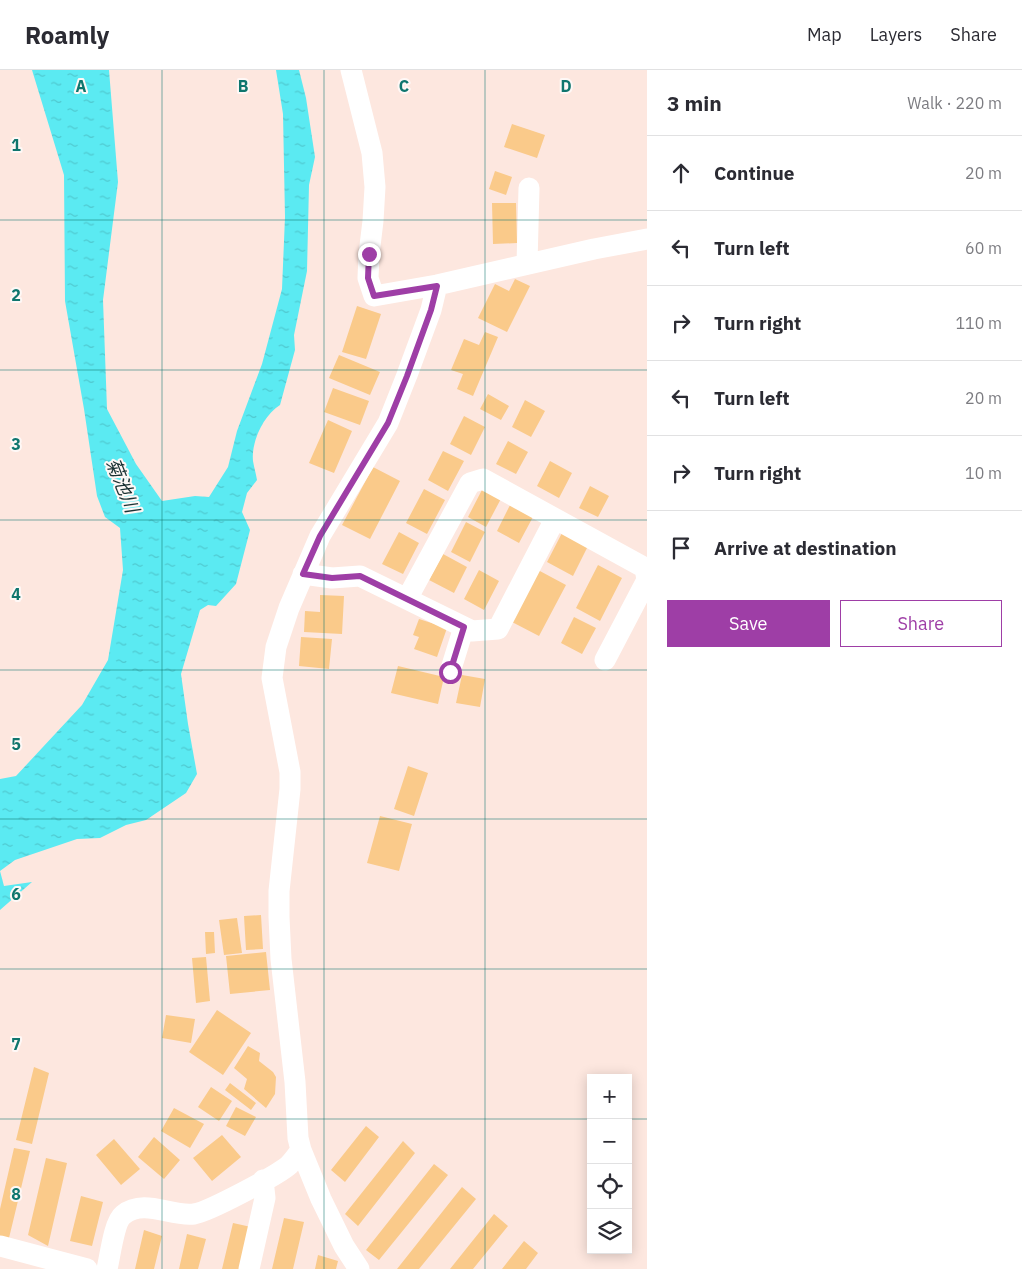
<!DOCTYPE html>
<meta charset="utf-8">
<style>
:root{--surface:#fff;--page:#f7f7f7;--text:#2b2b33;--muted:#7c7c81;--line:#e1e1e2;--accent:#9e3ea6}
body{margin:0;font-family:"IBM Plex Sans","Noto Sans JP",sans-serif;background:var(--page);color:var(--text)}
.controls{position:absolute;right:15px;bottom:15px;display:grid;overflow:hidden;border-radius:0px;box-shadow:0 2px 12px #0003}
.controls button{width:45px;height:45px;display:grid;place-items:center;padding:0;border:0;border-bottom:1px solid var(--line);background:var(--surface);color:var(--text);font:25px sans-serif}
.stop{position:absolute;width:15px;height:15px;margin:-11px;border:4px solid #9e3ea6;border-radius:50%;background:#fff}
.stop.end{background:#9e3ea6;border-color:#fff;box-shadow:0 1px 5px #0008}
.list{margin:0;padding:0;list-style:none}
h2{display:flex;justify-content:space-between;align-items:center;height:65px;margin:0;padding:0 20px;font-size:21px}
h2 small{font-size:16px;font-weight:400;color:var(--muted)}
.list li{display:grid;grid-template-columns:32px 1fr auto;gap:15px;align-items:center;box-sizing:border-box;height:75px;padding:0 20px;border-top:1px solid var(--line)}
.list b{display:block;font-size:19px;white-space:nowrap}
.list em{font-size:16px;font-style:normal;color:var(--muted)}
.actions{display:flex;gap:10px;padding:15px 20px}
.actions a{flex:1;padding:11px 0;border:1px solid var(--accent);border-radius:0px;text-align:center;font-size:18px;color:var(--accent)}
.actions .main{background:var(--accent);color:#fff}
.icon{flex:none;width:28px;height:28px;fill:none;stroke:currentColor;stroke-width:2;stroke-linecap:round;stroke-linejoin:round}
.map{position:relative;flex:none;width:647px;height:1199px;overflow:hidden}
header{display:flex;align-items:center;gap:30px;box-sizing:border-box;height:70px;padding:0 25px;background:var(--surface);border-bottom:1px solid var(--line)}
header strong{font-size:24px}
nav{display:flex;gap:28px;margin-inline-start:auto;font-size:18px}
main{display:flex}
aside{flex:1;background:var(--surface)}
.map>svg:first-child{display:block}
.water{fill:url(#water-ripples)}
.building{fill:#faca8a}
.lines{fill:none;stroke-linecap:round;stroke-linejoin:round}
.street{stroke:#fff;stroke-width:21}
.route{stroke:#9e3ea6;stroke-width:6}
.grid{fill:none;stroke:#0f766e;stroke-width:1;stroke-opacity:0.55}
.labels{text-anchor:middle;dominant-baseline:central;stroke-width:4;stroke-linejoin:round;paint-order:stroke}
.water-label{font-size:19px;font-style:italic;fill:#1b3335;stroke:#fef8f6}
.grid-label{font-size:16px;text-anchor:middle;font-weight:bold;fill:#0f766e;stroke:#fef8f6;stroke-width:4;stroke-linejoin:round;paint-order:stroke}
</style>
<header>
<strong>Roamly</strong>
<nav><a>Map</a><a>Layers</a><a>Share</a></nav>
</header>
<main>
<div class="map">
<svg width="647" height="1199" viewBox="0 0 647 1199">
<defs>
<pattern id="water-ripples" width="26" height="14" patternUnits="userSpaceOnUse" patternTransform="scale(1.25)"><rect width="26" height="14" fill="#5beaf2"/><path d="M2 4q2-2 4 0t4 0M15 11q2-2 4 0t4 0" fill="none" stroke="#4fc8cf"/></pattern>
</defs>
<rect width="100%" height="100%" fill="#fde7df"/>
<path class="water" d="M32,0h77l9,112 -15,118 4,109 29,55 26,37 33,-5 14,1 19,-30 9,-36 25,-67 20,-75 3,-72 -2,-103 -7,-44h23l7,28 9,59 -6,28 -2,86 -13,64 1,15 -15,55c-16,10 -29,36 -27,56 1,6 3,13 4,19l-10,13 -5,19 8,18 -14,54 -20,22 -8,-1 -8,5 -19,64 7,50 9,50 -11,19 -40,27 -20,5 -26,13 -23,1 -62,21 -15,11 4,15 28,-4 -32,28v-131l16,-3 66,-71 26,-45 15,-90 -3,-42 -15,-11 -8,-21 -13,-87 -19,-108 -1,-126z"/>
<path class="building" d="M512,54l33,11 -8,23 -33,-11z
M495,101l17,6 -6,18 -17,-6z
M492,133h24l1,40 -24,1z
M515,209l15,7 -23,46 -29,-14 17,-34 14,7z
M357,236l24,8 -15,45 -24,-7z
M485,262l13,5 -25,59 -16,-7 6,-15 -12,-4 13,-31 15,6z
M339,285l41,17 -10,23 -41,-17z
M333,318l36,13 -9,24 -36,-13z
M488,324l21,12 -8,14 -21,-11z
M525,330l20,11 -14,26 -19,-10z
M464,346l21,11 -14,28 -21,-11z
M328,350l24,11 -18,42 -25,-10z
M508,371l20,11 -12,22 -20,-10z
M443,381l21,10 -16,30 -20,-11z
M550,391l22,12 -13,25 -22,-12z
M373,397l27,14 -30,58 -28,-14z
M485,414l19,9 -18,34 -18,-10z
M590,416l19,10 -11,21 -19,-9z
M424,419l21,11 -18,34 -21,-11z
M511,433l23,12 -15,28 -22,-12z
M466,452l19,10 -15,30 -19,-10z
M563,461l26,13 -16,32 -26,-14z
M399,462l20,11 -16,31 -21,-10z
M443,484l24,13 -13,26 -25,-13z
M598,495l24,13 -22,43 -24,-13z
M479,500l20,11 -15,29 -20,-11z
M538,500l28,15 -27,51 -27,-14z
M320,525l24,1 -2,38 -38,-2 1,-21 15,1z
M574,547l22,11 -14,26 -21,-11z
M419,549l28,9 -10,29 -23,-8 5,-12 -6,-2z
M301,567l31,2 -3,30 -30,-3z
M398,596l46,11 -6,27 -47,-11z
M462,605l23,4 -5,28 -24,-4z
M408,696l20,7 -14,43 -20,-7z
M380,746l32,8 -13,47 -32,-8z
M261,845l2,34 -17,1 -2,-34z
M237,848l5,35 -18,2 -5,-35z
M205,862h9l1,21 -9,1z
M266,882l4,38 -40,4 -4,-38z
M206,887l4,44 -14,2 -4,-45z
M217,940l34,23 -28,42 -34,-23z
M166,945l29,4 -4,24 -29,-5z
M248,976l12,7 -1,8 14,11 3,5 -1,17 -9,14 -22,-19 3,-10 -13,-11z
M34,997l15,6 -17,71 -16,-4z
M230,1013l26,20 -5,7 -26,-20z
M211,1017l21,14 -13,20 -21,-14z
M236,1037l20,10 -11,19 -19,-10z
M174,1038l30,16 -14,24 -29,-17z
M366,1056l13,11 -34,45 -14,-12z
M222,1065l19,22 -29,24 -19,-23z
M154,1067l26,23 -16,19 -26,-22z
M114,1069l26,30 -19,16 -25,-30z
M403,1071l12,12 -57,73 -13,-12z
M14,1078l16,3 -21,87 -9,-2v-27z
M46,1088l21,5 -19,83 -20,-11z
M434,1094l14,11 -69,85 -13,-10z
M462,1117l14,12 -57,70h-22z
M81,1126l22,6 -11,44 -22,-5z
M494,1144l14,12 -35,43h-23z
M284,1148l20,4 -11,47h-21z
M233,1153l18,4 -10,42h-19z
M144,1160l18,6 -8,33h-19z
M187,1164l19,5 -8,30h-19z
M524,1171l14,12 -12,16h-24z
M318,1185l20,6 -2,8h-21z"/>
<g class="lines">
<path class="street" d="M351,0l21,83 3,34 -2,34 -4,33 -1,24 6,18 63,-11 157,-36 53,-10
M527,194l2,-76
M303,504l29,4 28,-2 112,55 26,-2 57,-110
M407,529l63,-116 13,-4 162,89 2,12 -42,80
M450,602l14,-45
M0,1176l87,23
M107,1199c3,-12 7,-47 16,-54 21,-17 48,2 71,-1 14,-2 84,-39 95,-49 4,-4 8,-10 12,-15
M249,1199l16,-71 -2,-18
M359,1199l-15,-23 -23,-47 -20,-49 -3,-12 -3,-56 -14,-123 -2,-42v-26l11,-102v-17l-18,-94 4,-31 13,-39 31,-72 68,-113 19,-48 24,-65 6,-25"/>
</g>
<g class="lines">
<path class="route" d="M369,184l-1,24 6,18 63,-10 -6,24 -24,66 -19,47 -68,113 -17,38 29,4 28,-2 104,51 -14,45"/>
</g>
<path class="grid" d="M162,0v1199M324,0v1199M485,0v1199M0,150h647M0,300h647M0,450h647M0,600h647M0,749h647M0,899h647M0,1049h591M628,1049h19"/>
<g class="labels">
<g class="water-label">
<text transform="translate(123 415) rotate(68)">菊池川</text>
</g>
</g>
<g class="grid-label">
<text x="81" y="22">A</text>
<text x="243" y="22">B</text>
<text x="404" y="22">C</text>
<text x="566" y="22">D</text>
<text x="16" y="81">1</text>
<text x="16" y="231">2</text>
<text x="16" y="380">3</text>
<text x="16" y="530">4</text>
<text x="16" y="680">5</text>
<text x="16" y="830">6</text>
<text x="16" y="980">7</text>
<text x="16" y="1130">8</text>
</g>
</svg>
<div class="controls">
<button>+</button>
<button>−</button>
<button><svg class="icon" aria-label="locate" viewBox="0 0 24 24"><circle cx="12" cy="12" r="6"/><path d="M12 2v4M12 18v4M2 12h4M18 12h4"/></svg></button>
<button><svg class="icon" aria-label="layers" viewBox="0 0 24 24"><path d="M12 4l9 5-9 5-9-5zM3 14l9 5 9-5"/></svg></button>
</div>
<div class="stop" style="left:450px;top:602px"></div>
<div class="stop end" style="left:369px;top:184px"></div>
</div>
<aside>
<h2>3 min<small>Walk · 220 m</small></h2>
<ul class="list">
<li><svg class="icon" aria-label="ahead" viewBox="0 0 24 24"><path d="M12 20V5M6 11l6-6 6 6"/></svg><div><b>Continue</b></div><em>20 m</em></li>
<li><svg class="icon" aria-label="left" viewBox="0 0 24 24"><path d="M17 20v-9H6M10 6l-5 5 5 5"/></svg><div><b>Turn left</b></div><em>60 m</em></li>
<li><svg class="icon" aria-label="right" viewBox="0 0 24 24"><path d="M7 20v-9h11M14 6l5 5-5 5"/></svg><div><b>Turn right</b></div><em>110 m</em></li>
<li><svg class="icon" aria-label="left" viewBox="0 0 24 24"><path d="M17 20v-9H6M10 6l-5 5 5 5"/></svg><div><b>Turn left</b></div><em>20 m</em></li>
<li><svg class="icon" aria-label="right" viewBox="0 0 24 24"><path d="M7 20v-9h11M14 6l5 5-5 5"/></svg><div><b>Turn right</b></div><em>10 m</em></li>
<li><svg class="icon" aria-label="arrive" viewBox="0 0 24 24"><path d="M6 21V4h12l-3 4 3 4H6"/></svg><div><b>Arrive at destination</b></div></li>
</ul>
<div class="actions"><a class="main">Save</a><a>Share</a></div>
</aside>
</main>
